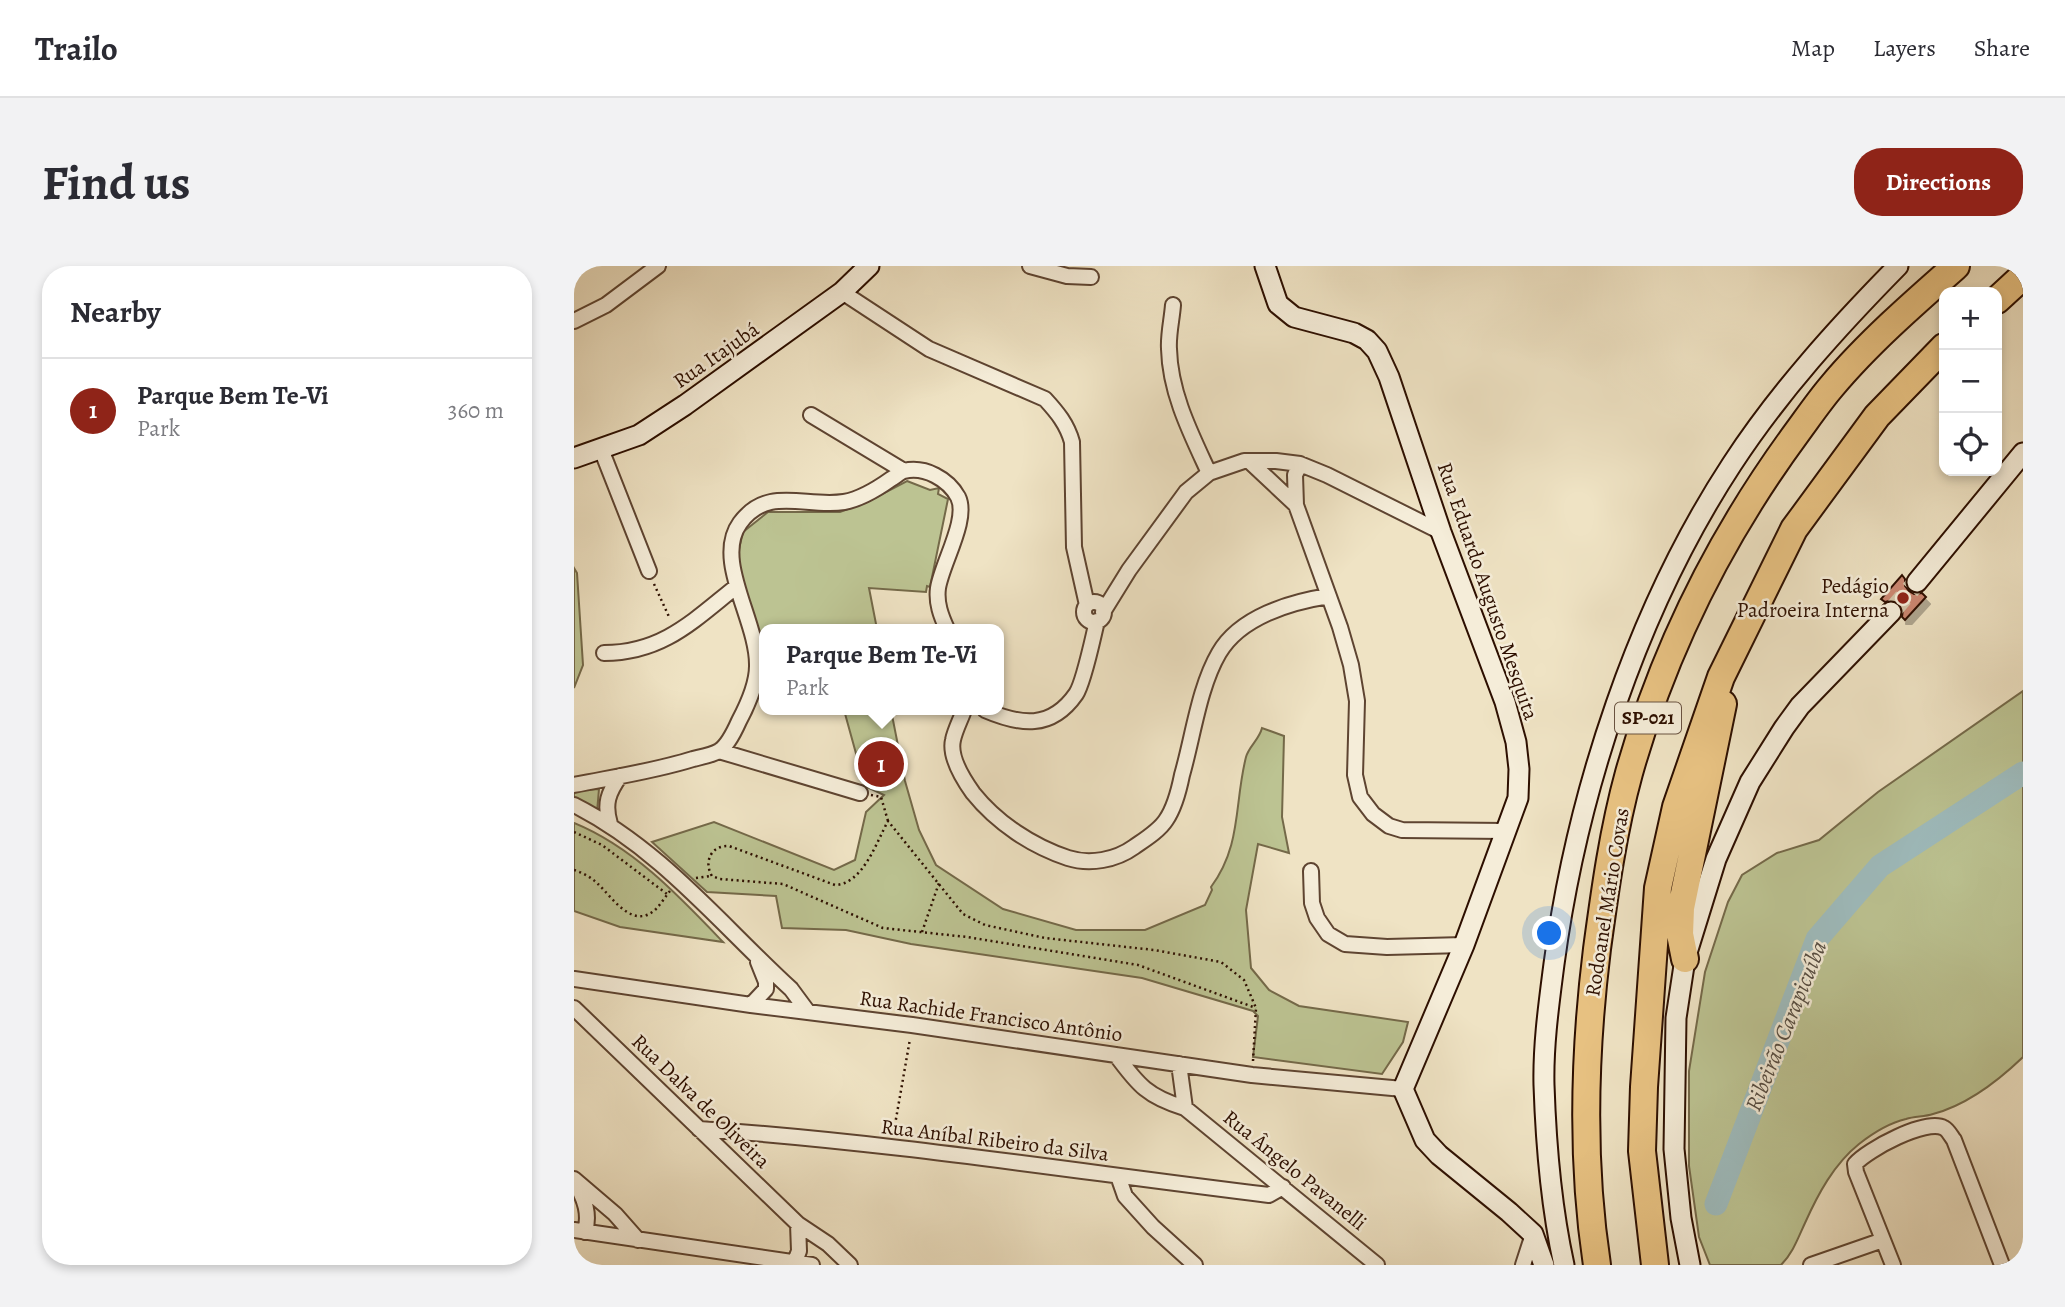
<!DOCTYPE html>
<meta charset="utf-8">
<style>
:root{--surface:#fff;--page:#f2f2f3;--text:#2b2b33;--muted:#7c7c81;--line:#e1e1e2;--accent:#8f2418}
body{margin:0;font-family:Alegreya,serif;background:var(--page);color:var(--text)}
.controls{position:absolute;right:21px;top:21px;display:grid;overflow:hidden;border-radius:14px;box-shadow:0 4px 10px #0003}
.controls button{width:63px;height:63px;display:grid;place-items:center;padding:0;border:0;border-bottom:2px solid var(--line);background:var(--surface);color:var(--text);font:35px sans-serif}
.you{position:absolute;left:976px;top:668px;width:24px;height:24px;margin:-18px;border:5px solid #fff;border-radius:50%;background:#1a73e8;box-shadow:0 0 0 10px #1a73e833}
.badge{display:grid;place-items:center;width:46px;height:46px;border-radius:50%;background:var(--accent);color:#fff;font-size:23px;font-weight:700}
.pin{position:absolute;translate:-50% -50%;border:4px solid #fff;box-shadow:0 2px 7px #0006}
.popup{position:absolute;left:185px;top:358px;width:245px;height:91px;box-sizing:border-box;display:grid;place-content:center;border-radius:14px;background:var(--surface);filter:drop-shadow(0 2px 5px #0005);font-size:23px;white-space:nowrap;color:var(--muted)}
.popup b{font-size:26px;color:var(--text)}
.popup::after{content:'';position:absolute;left:50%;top:100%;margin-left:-14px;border:14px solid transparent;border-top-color:var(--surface)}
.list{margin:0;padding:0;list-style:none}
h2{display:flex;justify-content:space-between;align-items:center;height:91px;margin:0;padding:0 28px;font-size:30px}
h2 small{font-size:23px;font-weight:400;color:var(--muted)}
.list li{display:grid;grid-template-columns:46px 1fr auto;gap:21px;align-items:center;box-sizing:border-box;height:105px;padding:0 28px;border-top:2px solid var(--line)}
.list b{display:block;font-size:26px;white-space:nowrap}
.list p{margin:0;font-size:23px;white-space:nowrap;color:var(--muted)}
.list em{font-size:23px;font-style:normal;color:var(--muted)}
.icon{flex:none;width:38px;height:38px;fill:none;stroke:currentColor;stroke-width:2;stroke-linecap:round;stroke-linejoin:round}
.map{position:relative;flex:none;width:1449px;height:999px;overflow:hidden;border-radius:28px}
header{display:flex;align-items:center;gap:42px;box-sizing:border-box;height:98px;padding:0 35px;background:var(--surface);border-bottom:2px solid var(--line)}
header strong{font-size:33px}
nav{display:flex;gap:38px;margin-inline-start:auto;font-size:24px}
.intro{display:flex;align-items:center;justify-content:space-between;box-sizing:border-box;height:168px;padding:0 42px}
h1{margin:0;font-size:49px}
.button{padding:18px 32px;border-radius:28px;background:var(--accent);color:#fff;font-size:24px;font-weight:700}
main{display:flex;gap:42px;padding:0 42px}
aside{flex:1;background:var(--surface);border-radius:28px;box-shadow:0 4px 10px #0003}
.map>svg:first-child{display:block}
.green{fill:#bcc392;stroke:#746949;stroke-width:2}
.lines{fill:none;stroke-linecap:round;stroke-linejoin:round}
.river{stroke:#9ebcbe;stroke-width:23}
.building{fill:#cb8670;stroke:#2d0f00;stroke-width:2;filter:url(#shadow)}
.secondary-tunnel{stroke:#d2c3a7;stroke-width:19;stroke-dasharray:19 10;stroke-linecap:butt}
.street-casing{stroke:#5e4431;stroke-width:18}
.secondary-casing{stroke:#2d0f00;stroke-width:23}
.highway-casing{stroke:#2d0f00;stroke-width:30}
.path{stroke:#2d0f00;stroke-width:2.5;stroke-dasharray:2 3.5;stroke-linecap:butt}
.street{stroke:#f5edd9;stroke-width:14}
.secondary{stroke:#f5edd9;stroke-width:19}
.highway{stroke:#e8c282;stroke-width:26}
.poi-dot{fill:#8f2418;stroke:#f5edd9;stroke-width:2.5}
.labels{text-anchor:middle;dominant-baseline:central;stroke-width:5;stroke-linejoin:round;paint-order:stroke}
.shield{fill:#f5edd9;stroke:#695241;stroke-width:2}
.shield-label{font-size:19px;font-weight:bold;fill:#2d0f00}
.street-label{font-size:21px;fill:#2d0f00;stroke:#f5edd9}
.poi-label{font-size:21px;fill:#2d0f00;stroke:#f5edd9;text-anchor:end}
.water-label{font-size:23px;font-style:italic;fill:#554c42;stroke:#f5edd9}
</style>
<header>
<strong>Trailo</strong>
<nav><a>Map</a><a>Layers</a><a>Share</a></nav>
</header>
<div class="intro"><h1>Find us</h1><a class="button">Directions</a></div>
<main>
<aside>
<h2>Nearby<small></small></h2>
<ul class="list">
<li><span class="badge">1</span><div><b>Parque Bem Te-Vi</b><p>Park</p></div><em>360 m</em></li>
</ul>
</aside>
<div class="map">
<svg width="1449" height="999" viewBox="0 0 1449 999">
<defs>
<filter id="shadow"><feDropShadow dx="4" dy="7" stdDeviation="0" flood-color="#0004"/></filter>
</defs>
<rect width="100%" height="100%" fill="#efe3c4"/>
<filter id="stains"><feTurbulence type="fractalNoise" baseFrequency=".00286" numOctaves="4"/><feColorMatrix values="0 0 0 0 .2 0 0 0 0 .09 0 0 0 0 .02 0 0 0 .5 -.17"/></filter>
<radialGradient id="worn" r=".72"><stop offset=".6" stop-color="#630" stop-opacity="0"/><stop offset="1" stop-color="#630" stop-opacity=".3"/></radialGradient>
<path class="green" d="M333,215l23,9 9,-2 -1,6 10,5 -18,88 -3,-1 -1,6 -57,-4 8,41h-113v9l-4,1 -24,-77 7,-30 25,-20h72l27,-10z
M0,302l3,5 6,92 -9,23z
M1449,425v366c-25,24 -56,48 -90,57 -9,3 -18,2 -27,5 -17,4 -33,14 -47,25 -25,20 -41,50 -54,79 -7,15 -12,30 -24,42h-71l-11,-28 -10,-71v-95l16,-99 23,-70 14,-27 35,-22 42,-13 59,-48z
M270,444h47l14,71 14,49 17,35 67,44 73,21h69l60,-25 7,-15 -1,-3c31,-42 23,-83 35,-130 3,-11 13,-17 16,-29l22,8 -2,81 7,36 -31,-9 -12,66 5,58 18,22 30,16 109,16 -5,20 -21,32 -129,-17 5,-41 -5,-5 -111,-33 -231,-34 -65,-14 -64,-2 -6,-32 -69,-4 -55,-50 62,-20 120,48 21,-10 11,-48 18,-17 -19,-9z
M25,523l-2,23 -23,-12v-9z
M0,557c59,24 105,73 149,119l-103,-15 -46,-16z"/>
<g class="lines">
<path class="river" d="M1142,938l101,-265 63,-73 143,-93"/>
</g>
<path class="building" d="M1328,309l3,4v7l4,5 5,3 8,-1 4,4 -21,23 -3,-3 1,-8 -4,-6 -6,-3 -8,2 -4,-3z"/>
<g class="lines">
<path class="secondary-tunnel" d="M1317,346l26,-30"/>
<defs>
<path id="street" d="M456,0l37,10 24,1
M268,26l87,57 116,50c12,13 22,25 27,43l2,105 13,58
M599,39c-1,14 -5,30 -4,44 1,44 22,85 40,124
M0,55l32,-16 52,-39
M237,149l93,56
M27,183l48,122
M675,195l47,44
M726,198l-5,11 1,30 44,122 11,38 6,36 -2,74 5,22 13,17 16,12 13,4 104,1
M510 346a10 10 0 1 1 20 0a10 10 0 1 1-20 0Z
M529,346l26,-42 57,-78 23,-19 35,-12h32l24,3 27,11 114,57
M30,387c59,0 90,-33 133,-67
M390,444c-3,9 -9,20 -11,30 -4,17 10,39 20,53 24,30 59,53 95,65 22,7 48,2 66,-11 10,-7 25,-16 32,-27 9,-13 13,-30 16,-45 11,-38 17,-88 37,-122 21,-36 71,-51 110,-57
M411,444c35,15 66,20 91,-16 8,-12 17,-57 21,-73
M145,485l141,42
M0,519c40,-8 81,-14 119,-26 8,-2 19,-4 26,-8 8,-5 16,-21 20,-30 9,-17 18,-37 18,-55 1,-45 -44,-106 -17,-143 28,-38 65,-15 104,-21 17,-3 33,-13 47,-23 4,-2 9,-7 13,-8 21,-5 44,8 54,26 11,22 -16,66 -20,91 -2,15 3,28 9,41
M0,539c87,44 146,119 217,184l17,23
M36,558c-6,-20 -2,-31 10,-48
M737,605l1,32 5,15 11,16 17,10 42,3 77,-2
M0,713l177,26 161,20 340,50 151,14
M177,739l15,-16v-7l-8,-20
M0,742l224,216 30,20 22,21
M542,789c22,30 32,42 69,53l-6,-44
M611,842l192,157
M125,863c191,13 380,43 570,66l14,-8
M544,910l7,20 28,31 42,38
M0,913l41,35 23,26
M2,918c9,16 14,30 9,48
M0,964l238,35
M220,998l5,-13 -1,-27
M949,999l10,-31
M1237,999l72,-25
M1319,999l-37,-93 -1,-8c12,-14 71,-46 89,-36 4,2 7,8 10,12l48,125"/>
<path id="secondary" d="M691,0l13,38 16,13 60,16 13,7 10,11 12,26 52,155 64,170 11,40 3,27 -1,29 -54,147 -61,144 22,51 14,15 70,57 24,22 11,31
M0,192l65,-23 46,-30 157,-113 27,-26
M1343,316l106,-129
M990,999c-13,-59 -18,-119 -20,-180 -1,-40 5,-82 10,-121 23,-171 83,-355 178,-500 47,-72 106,-137 166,-198
M1116,999l-9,-47 -7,-69 2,-131 9,-59 31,-100 34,-77 34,-54 16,-22 91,-94"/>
<path id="highway" d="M1423,34l26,-24
M1111,693l-5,-25 1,-26 42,-204
M1023,999c-16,-105 -13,-211 0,-316 8,-59 16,-118 32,-176 35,-124 93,-239 169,-342 11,-15 22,-31 34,-45 35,-42 83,-84 124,-120
M1081,999l-13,-114 2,-64 14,-199 18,-81 45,-130 73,-148 83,-113 67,-69"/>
</defs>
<use href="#street" class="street-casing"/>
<use href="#secondary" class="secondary-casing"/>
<use href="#highway" class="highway-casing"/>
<path class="path" d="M80,318l16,35
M297,529l10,2 7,24
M0,566l28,13 65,49
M0,604c9,3 17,7 24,14 14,13 35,47 58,25 5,-5 9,-12 14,-18
M122,612l14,-2
M348,666l17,-49
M679,795l3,-53 -12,-28 -23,-18 -67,-12 -109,-12 -60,-13 -22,-11 -75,-93c-12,22 -25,63 -53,64l-106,-39c-17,-1 -26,15 -17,30l8,3 63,5 100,44 84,9 171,28 118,43
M319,870l17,-97"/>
<use href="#street" class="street"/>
<use href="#secondary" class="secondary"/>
<use href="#highway" class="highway"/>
</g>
<circle class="poi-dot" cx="1329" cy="332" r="7"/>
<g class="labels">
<rect class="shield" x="1041" y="436.5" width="66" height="31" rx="5"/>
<g class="shield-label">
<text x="1074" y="452">SP-021</text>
</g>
<g class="street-label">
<text transform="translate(142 89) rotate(-35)">Rua Itajubá</text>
<text transform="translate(914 325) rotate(71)">Rua Eduardo Augusto Mesquita</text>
<text transform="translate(1033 636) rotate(-81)">Rodoanel Mário Covas</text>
<text transform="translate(417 750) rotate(8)">Rua Rachide Francisco Antônio</text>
<text transform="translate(127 835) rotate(44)">Rua Dalva de Oliveira</text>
<text transform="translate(421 874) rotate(7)">Rua Aníbal Ribeiro da Silva</text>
<text transform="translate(721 904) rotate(39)">Rua Ângelo Pavanelli</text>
</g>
<g class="poi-label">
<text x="1315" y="320">Pedágio<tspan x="1315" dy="24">Padroeira Interna</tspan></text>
</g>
<g class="water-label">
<text transform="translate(1212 760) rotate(-68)">Ribeirão Carapicuíba</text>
</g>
</g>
<rect width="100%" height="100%" filter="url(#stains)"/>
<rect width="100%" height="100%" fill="url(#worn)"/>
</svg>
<div class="controls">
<button>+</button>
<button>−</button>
<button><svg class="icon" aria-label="locate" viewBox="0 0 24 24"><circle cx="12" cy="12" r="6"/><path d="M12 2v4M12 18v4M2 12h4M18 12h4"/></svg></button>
</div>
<div class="you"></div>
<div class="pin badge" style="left:307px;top:498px">1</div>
<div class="popup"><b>Parque Bem Te-Vi</b>Park</div>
</div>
</main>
